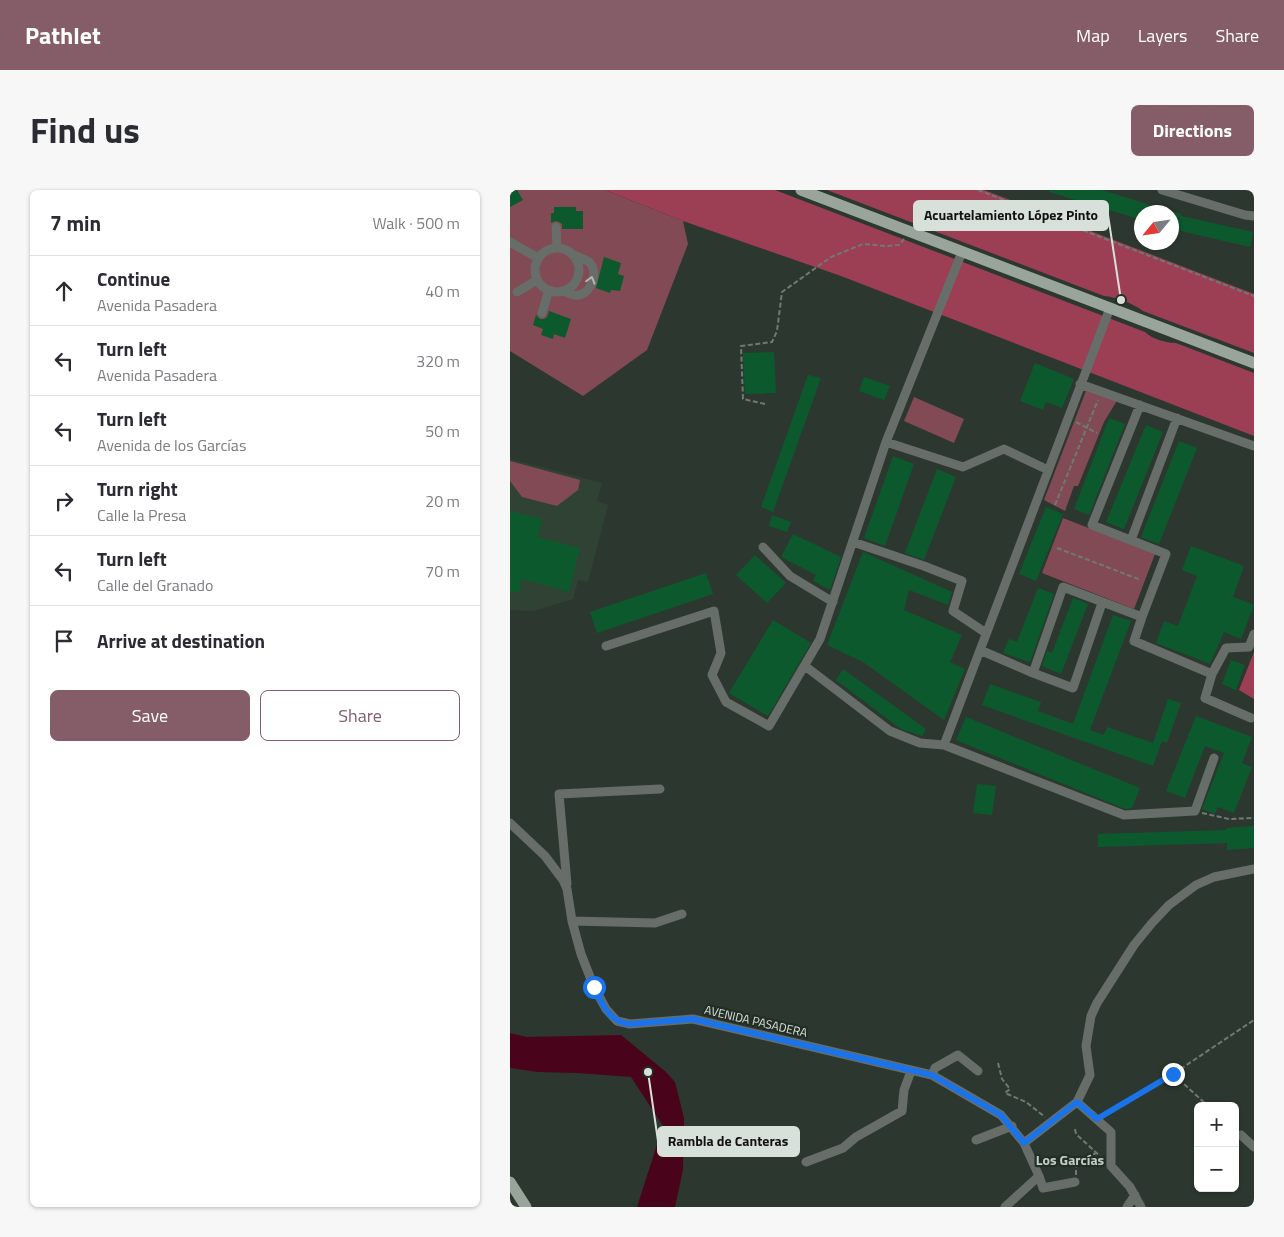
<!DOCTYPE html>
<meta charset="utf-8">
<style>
:root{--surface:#fff;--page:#f7f7f7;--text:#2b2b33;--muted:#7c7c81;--line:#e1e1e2;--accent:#855d69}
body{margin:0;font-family:"Titillium Web",sans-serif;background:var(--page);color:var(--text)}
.controls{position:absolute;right:15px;bottom:15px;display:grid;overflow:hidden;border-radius:8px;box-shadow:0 1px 4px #0004}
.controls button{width:45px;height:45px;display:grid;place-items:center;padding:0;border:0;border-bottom:1px solid var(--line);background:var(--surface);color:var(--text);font:25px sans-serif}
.compass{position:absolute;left:624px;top:15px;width:45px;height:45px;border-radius:50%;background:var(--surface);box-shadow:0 1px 4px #0004;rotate:241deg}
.stop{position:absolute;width:15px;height:15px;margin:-11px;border:4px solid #1a73e8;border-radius:50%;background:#fff}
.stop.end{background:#1a73e8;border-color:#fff;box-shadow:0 1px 5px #0008}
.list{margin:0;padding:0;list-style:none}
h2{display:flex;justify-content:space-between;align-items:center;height:65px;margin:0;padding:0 20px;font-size:21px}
h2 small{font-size:16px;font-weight:400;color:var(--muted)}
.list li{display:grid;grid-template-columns:32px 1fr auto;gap:15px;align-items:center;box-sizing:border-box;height:70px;padding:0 20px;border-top:1px solid var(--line)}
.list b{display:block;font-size:19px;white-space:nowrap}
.list p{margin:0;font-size:16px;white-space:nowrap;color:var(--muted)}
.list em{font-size:16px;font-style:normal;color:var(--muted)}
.actions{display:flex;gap:10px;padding:15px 20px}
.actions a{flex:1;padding:11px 0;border:1px solid var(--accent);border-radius:8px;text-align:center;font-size:18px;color:var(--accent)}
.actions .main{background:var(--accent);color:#fff}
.icon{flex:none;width:28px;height:28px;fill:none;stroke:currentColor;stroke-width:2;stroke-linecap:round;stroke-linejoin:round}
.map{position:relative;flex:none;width:744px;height:1017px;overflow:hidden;border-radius:8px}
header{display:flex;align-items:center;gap:30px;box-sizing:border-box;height:70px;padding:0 25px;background:var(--accent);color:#fff}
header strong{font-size:24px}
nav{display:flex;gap:28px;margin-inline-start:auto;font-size:18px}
.intro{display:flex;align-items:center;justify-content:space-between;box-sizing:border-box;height:120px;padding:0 30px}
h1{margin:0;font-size:35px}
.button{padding:12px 22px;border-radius:8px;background:var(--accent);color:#fff;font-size:18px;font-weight:700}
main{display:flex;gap:30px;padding:0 30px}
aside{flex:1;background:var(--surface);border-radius:8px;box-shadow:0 1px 4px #0004}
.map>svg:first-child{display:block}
.built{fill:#304234}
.green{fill:#824a54}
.forest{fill:#9c3f55}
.water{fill:#49031b}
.building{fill:#0d592e}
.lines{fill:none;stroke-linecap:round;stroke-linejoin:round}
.path{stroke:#6f7a72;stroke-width:2;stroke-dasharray:5 2.5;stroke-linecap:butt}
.minor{stroke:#676d68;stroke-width:9}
.major{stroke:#99a59b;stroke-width:11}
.oneway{stroke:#b0b8b2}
.route{stroke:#1a73e8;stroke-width:6}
.labels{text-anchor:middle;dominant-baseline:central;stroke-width:4.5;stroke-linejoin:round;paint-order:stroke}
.street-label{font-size:12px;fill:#d8e0da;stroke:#222e25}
.neighbourhood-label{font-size:14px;font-weight:bold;fill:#c0cfc3;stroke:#222e25}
.leader{fill:none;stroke:#d8e0da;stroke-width:2}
.callout-dot{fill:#d8e0da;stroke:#222e25;stroke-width:2}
.callout{fill:#d8e0da;stroke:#d8e0da;stroke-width:2}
.callout-label{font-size:14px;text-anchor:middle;font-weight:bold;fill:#111}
</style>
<header>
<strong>Pathlet</strong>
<nav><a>Map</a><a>Layers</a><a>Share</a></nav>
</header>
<div class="intro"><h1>Find us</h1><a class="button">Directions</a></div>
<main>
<aside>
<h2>7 min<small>Walk · 500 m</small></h2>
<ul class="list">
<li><svg class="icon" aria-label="ahead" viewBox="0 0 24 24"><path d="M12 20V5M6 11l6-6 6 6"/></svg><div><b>Continue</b><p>Avenida Pasadera</p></div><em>40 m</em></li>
<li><svg class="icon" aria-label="left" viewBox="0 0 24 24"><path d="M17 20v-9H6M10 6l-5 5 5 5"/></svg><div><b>Turn left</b><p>Avenida Pasadera</p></div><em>320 m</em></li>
<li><svg class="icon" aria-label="left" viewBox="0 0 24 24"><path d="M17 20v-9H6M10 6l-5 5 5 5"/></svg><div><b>Turn left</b><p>Avenida de los Garcías</p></div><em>50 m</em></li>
<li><svg class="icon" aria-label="right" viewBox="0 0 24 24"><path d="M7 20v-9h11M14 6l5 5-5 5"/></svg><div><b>Turn right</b><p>Calle la Presa</p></div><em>20 m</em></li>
<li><svg class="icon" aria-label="left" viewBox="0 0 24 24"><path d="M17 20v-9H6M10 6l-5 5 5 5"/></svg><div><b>Turn left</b><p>Calle del Granado</p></div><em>70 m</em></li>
<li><svg class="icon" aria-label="arrive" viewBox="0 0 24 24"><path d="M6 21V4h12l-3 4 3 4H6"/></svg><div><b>Arrive at destination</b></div></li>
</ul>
<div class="actions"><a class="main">Save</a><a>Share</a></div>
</aside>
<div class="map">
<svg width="744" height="1017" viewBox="0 0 744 1017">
<rect width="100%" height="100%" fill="#2c382f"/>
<path class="built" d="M0,269l92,24 -5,18 11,4 -20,77 -10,-2 -5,19 -40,12 -23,-1z"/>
<path class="green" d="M0,0h95l78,31 5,23 -41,106 -64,46 -73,-45z
M577,198l31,11 -14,23 -26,64h-4l-9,25 -21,-11z
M404,207l50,22 -10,24 -50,-22z
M0,271l70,19 -2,10 -21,16 -35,-9 -12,-16z
M553,328l92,36 -21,55 -92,-36z"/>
<path class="forest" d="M95,0h170l370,142c7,7 21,11 31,11l78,30v63l-413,-160 -158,-55z
M317,0h157l270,104v59l-111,-42c-11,-8 -26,-14 -39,-15z
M744,462v47l-15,-9z"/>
<path class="water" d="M0,843l17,4 94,-2 45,37 9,10 9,36 -1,52 -8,37h-38l26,-81 -32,-49 -54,-4 -39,-1 -28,-4z"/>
<path class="building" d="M0,0h7l6,10 -13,7z
M539,0h53l68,21v1h-28v8l-93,-28z
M44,17h22v4h7v18h-21v-5l-3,-2 -4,-1 -4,2v-10h3z
M662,21l9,3v2l72,16 -3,15 -78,-18z
M94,67l17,6 -3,11 6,2 -4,15 -9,-1 -1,3 -14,-5z
M39,121l22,8 -6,19 -11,-4 -1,5 -12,-4 2,-6 -10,-4 3,-10 4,4h4l3,-2z
M264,162l2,41 -31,1 -2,-41z
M525,173l39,16 -12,29 -16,-6 -3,8 -23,-9z
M298,185l13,3 -48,134 -12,-5z
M354,187l26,9 -6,14 -25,-9z
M599,228l16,6 -36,91 -15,-6z
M636,235l17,7 -39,97 -18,-7z
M669,251l18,7 -38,96 -18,-7z
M383,266l21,8 -29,82 -21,-8z
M427,279l19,8 -32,83 -19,-7z
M536,317l17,7 -27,67 -17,-7z
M0,321l32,8 -4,18 42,11 -11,44 -47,-13 -3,14 -9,-2z
M262,325l19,7 -4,10 -18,-6z
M283,344l48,23 -11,33 -17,-9 3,-6 -35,-18z
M681,356l53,20 -11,31 21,8 -13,34 -17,-7 -14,32 -54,-21 8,-22 14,5 19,-50 -15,-6z
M353,362l89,40 -4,13 -39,-15 -5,20 58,25 -12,27 15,7 -21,51 -81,-58 -36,-17z
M245,365l31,28 -19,20 -31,-28z
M196,383l7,21 -116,39 -7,-21z
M528,398l16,6 -24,68h-1l-26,-9 6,-14 8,3z
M563,408l15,6 -27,70 -19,-8 5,-15 5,2z
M603,425l18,6 -41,109 14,5 3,-8 46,16 15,-44 13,4 -14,40 -5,-2 -9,25 -171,-61 8,-21 51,18 -3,9 35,13z
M263,430l38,23 -43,73 -39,-23z
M721,470l14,5 -9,25 -14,-6z
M333,479l83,60 -4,7 -21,-7 -65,-49z
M686,526l56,21 -10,26 10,4 -18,46 -16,-6 -3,7 -13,-5 22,-56 -19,-7 -20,52 -19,-7z
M456,527l174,71 -8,20 -7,1 -169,-69z
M467,594l19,2 -4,29 -19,-2z
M744,636v22l-27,2v-7l-129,4v-13l128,-4v-2z"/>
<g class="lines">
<path class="path" d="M468,0l276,106
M255,214l-22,-5 -2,-53 31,-4 5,-11 5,-39 49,-35 32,-13 23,2 13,-1 5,-6
M566,232l21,11
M545,315l43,-105
M547,358l84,32
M692,623l27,6 25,-1
M488,873l4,16 8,10 -5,4 21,9 19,15
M663,884l35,32
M593,925l70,-41 81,-54
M565,939l1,5 26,24
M566,985v-12l20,-10"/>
<path class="minor" d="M652,0l83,25 9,1
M46,37l1,20
M0,52l28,16
M25 80a22 22 0 1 1 44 0a22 22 0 1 1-44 0Z
M53,101c5,2 10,5 16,4 13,-2 20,-24 10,-33 -4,-3 -11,-5 -15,-7
M7,102l20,-12
M32,123l7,-23
M570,194l174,62
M630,215l-48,120 74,29 -24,63
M376,252l77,25 41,-18 44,21
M621,350l46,-122
M343,352l71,24 38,15 -9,30 33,22
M253,357l27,29 43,26
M96,456l108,-35 7,42 -9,22 14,27 43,24 51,-87 66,-197 76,-190
M470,460l53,23 30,-86 79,30 -8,24 78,33
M295,476l85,65 30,12 24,2 180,70 71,-4 19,-53
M523,483l40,15 29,-85
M741,528l-46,-20 7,-24 14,-26 23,-1 5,-13
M434,555l166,-437
M0,633l35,33 18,24 4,9 5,32 9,33 13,33 12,22 11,12 13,3 63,-5 239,56 69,40 23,28 15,33 -34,31
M57,694l-8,-90 101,-5
M62,731l83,2 27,-9
M422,885l3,-7 23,-13 20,16
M567,912l34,30v34l19,21 11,20
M731,945l13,12
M466,950l36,-14
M514,953l53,-41 13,-27 -4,-29 5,-30 6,-13 37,-58 18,-22 17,-18 27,-20 18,-8 40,-8
M296,972l37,-14 13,-11 46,-26 2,-21 7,-19
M529,986l4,12 32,-6
M617,1017l8,-12"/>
<path class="major" d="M291,0l453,173
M0,992l16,25"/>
</g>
<defs><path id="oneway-chevron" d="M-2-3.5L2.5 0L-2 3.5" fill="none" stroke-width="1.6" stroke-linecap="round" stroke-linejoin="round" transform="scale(1.25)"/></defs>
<use class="oneway" href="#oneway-chevron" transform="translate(81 90) rotate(-74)"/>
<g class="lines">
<path class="route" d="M84,797c8,17 15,35 36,37l63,-5 239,56 69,40 23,28 53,-41 20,17 76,-45"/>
</g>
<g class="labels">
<g class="street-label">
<text transform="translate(246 831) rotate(13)">AVENIDA PASADERA</text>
</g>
<g class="neighbourhood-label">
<text x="560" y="969">Los Garcías</text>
</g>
</g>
<path class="leader" d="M611 110L598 25M138 882L148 951"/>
<g class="callout-dot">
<circle cx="611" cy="110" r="5"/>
<circle cx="138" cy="882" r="5"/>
</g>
<g class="callout">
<rect x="404" y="11" width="194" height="29" rx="5"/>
<rect x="148" y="937" width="141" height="29" rx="5"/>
</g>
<g class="callout-label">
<text x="501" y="30">Acuartelamiento López Pinto</text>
<text x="218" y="956">Rambla de Canteras</text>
</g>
</svg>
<div class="controls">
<button>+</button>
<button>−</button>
</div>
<svg class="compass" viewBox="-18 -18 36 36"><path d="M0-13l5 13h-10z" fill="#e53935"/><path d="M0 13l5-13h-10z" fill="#7c7c81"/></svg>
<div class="stop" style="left:84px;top:797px"></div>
<div class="stop end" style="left:663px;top:884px"></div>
</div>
</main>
